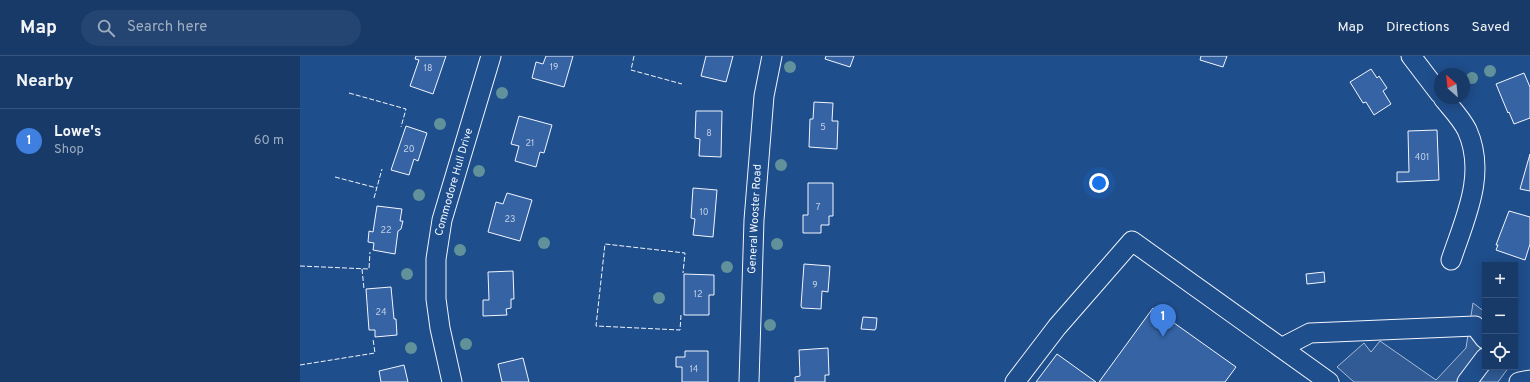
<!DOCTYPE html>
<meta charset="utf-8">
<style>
:root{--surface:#173a69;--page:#244571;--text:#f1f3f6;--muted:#9eadc0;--line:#36547d;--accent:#ffb74d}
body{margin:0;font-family:Overpass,sans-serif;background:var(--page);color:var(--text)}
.controls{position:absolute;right:12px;bottom:12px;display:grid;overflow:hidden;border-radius:0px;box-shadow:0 2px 10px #0003}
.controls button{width:36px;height:36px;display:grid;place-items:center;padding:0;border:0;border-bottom:1px solid var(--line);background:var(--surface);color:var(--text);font:20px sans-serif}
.compass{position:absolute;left:1134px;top:12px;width:36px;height:36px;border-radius:50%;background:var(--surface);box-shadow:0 2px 10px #0003;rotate:333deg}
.you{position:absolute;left:799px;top:127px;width:14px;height:14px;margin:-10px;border:3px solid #fff;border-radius:50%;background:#1a73e8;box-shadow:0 0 0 6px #1a73e833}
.badge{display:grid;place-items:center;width:26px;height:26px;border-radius:50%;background:var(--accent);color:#fff;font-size:13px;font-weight:700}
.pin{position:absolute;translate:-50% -33px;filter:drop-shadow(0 1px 2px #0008)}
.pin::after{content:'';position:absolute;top:21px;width:14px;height:12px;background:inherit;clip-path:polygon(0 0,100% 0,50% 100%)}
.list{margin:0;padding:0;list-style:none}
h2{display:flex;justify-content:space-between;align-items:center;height:52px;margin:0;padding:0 16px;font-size:17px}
h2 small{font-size:13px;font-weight:400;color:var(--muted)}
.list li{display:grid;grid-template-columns:26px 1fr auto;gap:12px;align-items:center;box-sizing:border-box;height:64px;padding:0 16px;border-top:1px solid var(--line)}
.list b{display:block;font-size:15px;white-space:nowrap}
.list p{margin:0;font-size:13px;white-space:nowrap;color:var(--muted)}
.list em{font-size:13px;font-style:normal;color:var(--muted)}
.icon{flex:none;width:22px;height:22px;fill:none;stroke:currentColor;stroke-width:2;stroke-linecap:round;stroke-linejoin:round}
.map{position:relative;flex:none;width:1230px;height:326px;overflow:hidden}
header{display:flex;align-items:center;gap:24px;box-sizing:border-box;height:56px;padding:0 20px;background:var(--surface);border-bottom:1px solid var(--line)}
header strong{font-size:19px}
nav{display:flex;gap:22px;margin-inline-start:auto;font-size:14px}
.search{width:280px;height:36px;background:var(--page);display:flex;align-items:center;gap:10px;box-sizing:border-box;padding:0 14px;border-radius:22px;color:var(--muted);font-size:15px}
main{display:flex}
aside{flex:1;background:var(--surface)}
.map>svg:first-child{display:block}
.parking{fill:#305b95;stroke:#a8bbd7}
.building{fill:#3563a3;stroke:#f2f6ff}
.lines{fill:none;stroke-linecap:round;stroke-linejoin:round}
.minor-casing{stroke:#f2f6ff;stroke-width:21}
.minor{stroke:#1f4e8c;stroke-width:19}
.fence{stroke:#f2f6ff;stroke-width:1;stroke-dasharray:5 2;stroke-linecap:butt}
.tree{fill:#61919a}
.labels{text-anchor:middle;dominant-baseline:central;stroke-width:3;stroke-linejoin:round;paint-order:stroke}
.number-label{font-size:9px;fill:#c3d1e8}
.street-label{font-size:11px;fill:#f2f6ff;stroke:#1f4e8c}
</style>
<header>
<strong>Map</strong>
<div class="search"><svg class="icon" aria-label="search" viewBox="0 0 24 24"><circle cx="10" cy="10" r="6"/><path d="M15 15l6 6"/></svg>Search here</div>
<nav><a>Map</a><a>Directions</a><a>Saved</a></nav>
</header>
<main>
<aside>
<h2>Nearby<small></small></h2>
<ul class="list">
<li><span class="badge" style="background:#3f7fe0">1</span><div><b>Lowe's</b><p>Shop</p></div><em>60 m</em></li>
</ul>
</aside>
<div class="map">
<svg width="1230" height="326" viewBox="0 0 1230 326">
<rect width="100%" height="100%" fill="#1f4e8c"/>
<path class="parking" d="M1173,247l12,9v55h24l-11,15h-144l-17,-15 27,-24 7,9 9,-11 56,39 30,-32z"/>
<path class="building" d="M116,0h30l-13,38 -23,-8 9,-26 -4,-1z
M246,0h27l-9,31 -32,-9 4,-16 7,2z
M406,0h27l-7,26 -25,-6z
M526,0h28l-4,11 -25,-8z
M901,0h26l-4,11 -23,-7z
M1071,13l6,9 2,-2 8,12 -4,3 8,13 -17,11 -8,-13 -3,1 -13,-21z
M1224,17l6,14v31l-16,6 -5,-12 -1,1 -12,-29z
M514,46l19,1 -1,18h6l-1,28 -28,-2 1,-28h3z
M396,55h26l-1,46 -22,-1 1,-17 -5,-1z
M219,60l33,9 -8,28 -4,-1 -4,15 -21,-6 4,-15 -8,-2z
M106,70l21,7 -9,28 -4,-2 -5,16 -18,-5z
M1137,74l2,50 -42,2v-10h12l-1,-41z
M1230,98v37l-10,-2z
M508,127h25v33h-4v9h-8v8h-18v-18h5z
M393,132l24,2 -4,47 -20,-2 2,-16 -4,-1z
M207,137l25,7 -12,41 -32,-9 8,-30 7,2z
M77,150l25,3 -2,12h3l-2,8 -3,2 -3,23 -22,-4 1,-7 -6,-1 1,-11 4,1z
M1209,155l21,6v27l-5,16 -29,-10 2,-5h-2z
M504,208l26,2 -2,26 -6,-1 -1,18 -19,-1 -1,-2z
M213,215l1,28h-3v9l-5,1 1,6 -24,1v-16h6l-1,-28z
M1024,216l1,10 -18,2 -1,-10z
M384,218l30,1v20h-5v20h-25z
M91,231l3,32h2l1,16 -22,2v-7h-6l-3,-41z
M853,252l83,59 -11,15h-126z
M563,261l14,1 -1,10 -1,2 -14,-1z
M528,292l1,27h-4v7h-30v-5l5,-1 -1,-26z
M385,295h23v31h-26v-15h-6v-10h9z
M757,298l39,28h-60z
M223,302l6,24h-27l-4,-18z
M104,309l4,17h-27l-2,-11z"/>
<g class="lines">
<defs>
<path id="minor" d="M1111,0l29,38
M1143,42c8,10 18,20 24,32 20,44 -2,88 -16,130
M981,292l29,-15 165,-7 10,13
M152,326l-12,-54 -4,-29v-40l6,-39 49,-164
M449,326l5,-162 10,-124 8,-40
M715,326l42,-55 75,-86 197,141
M1167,326l18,-24
M1219,326l11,-2"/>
</defs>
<use href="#minor" class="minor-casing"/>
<use href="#minor" class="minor"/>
<path class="fence" d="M334,0l-3,14 51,14
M49,37l57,16 -5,18
M35,121l42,11
M74,142l8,-29
M0,210l69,3 1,-17
M62,213l2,20
M381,259l-1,15 -84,-4 9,-82 80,9 -2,20
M0,309l75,-12 -2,-14"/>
</g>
<g class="tree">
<circle cx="490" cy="11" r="6"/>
<circle cx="1190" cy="15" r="6"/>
<circle cx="1172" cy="22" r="6"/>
<circle cx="202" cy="37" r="6"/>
<circle cx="140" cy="68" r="6"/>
<circle cx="481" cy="109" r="6"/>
<circle cx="179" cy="115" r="6"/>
<circle cx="119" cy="139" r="6"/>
<circle cx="244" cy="187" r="6"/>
<circle cx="477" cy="188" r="6"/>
<circle cx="160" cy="194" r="6"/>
<circle cx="427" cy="211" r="6"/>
<circle cx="107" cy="218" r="6"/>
<circle cx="359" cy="242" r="6"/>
<circle cx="470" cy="269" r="6"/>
<circle cx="166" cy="288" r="6"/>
<circle cx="111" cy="292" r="6"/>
</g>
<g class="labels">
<g class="number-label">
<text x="254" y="11">19</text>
<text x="128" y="12">18</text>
<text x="523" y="71">5</text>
<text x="409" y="77">8</text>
<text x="230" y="87">21</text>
<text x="109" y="93">20</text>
<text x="1122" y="101">401</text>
<text x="518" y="151">7</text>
<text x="404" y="156">10</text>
<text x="210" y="163">23</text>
<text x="86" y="174">22</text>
<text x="515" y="229">9</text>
<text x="398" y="238">12</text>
<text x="81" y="256">24</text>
<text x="394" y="313">14</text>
</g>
<g class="street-label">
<text transform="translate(154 126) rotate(-74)">Commodore Hull Drive</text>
<text transform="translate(455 163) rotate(-87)">General Wooster Road</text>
</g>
</g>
</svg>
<div class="controls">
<button>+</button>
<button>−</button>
<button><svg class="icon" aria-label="locate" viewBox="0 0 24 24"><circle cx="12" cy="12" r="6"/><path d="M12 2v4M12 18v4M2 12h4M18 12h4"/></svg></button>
</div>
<svg class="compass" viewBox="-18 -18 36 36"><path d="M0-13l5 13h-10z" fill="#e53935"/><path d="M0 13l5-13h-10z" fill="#9eadc0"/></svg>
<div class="you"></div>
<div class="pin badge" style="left:863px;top:281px;background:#3f7fe0">1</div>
</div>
</main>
